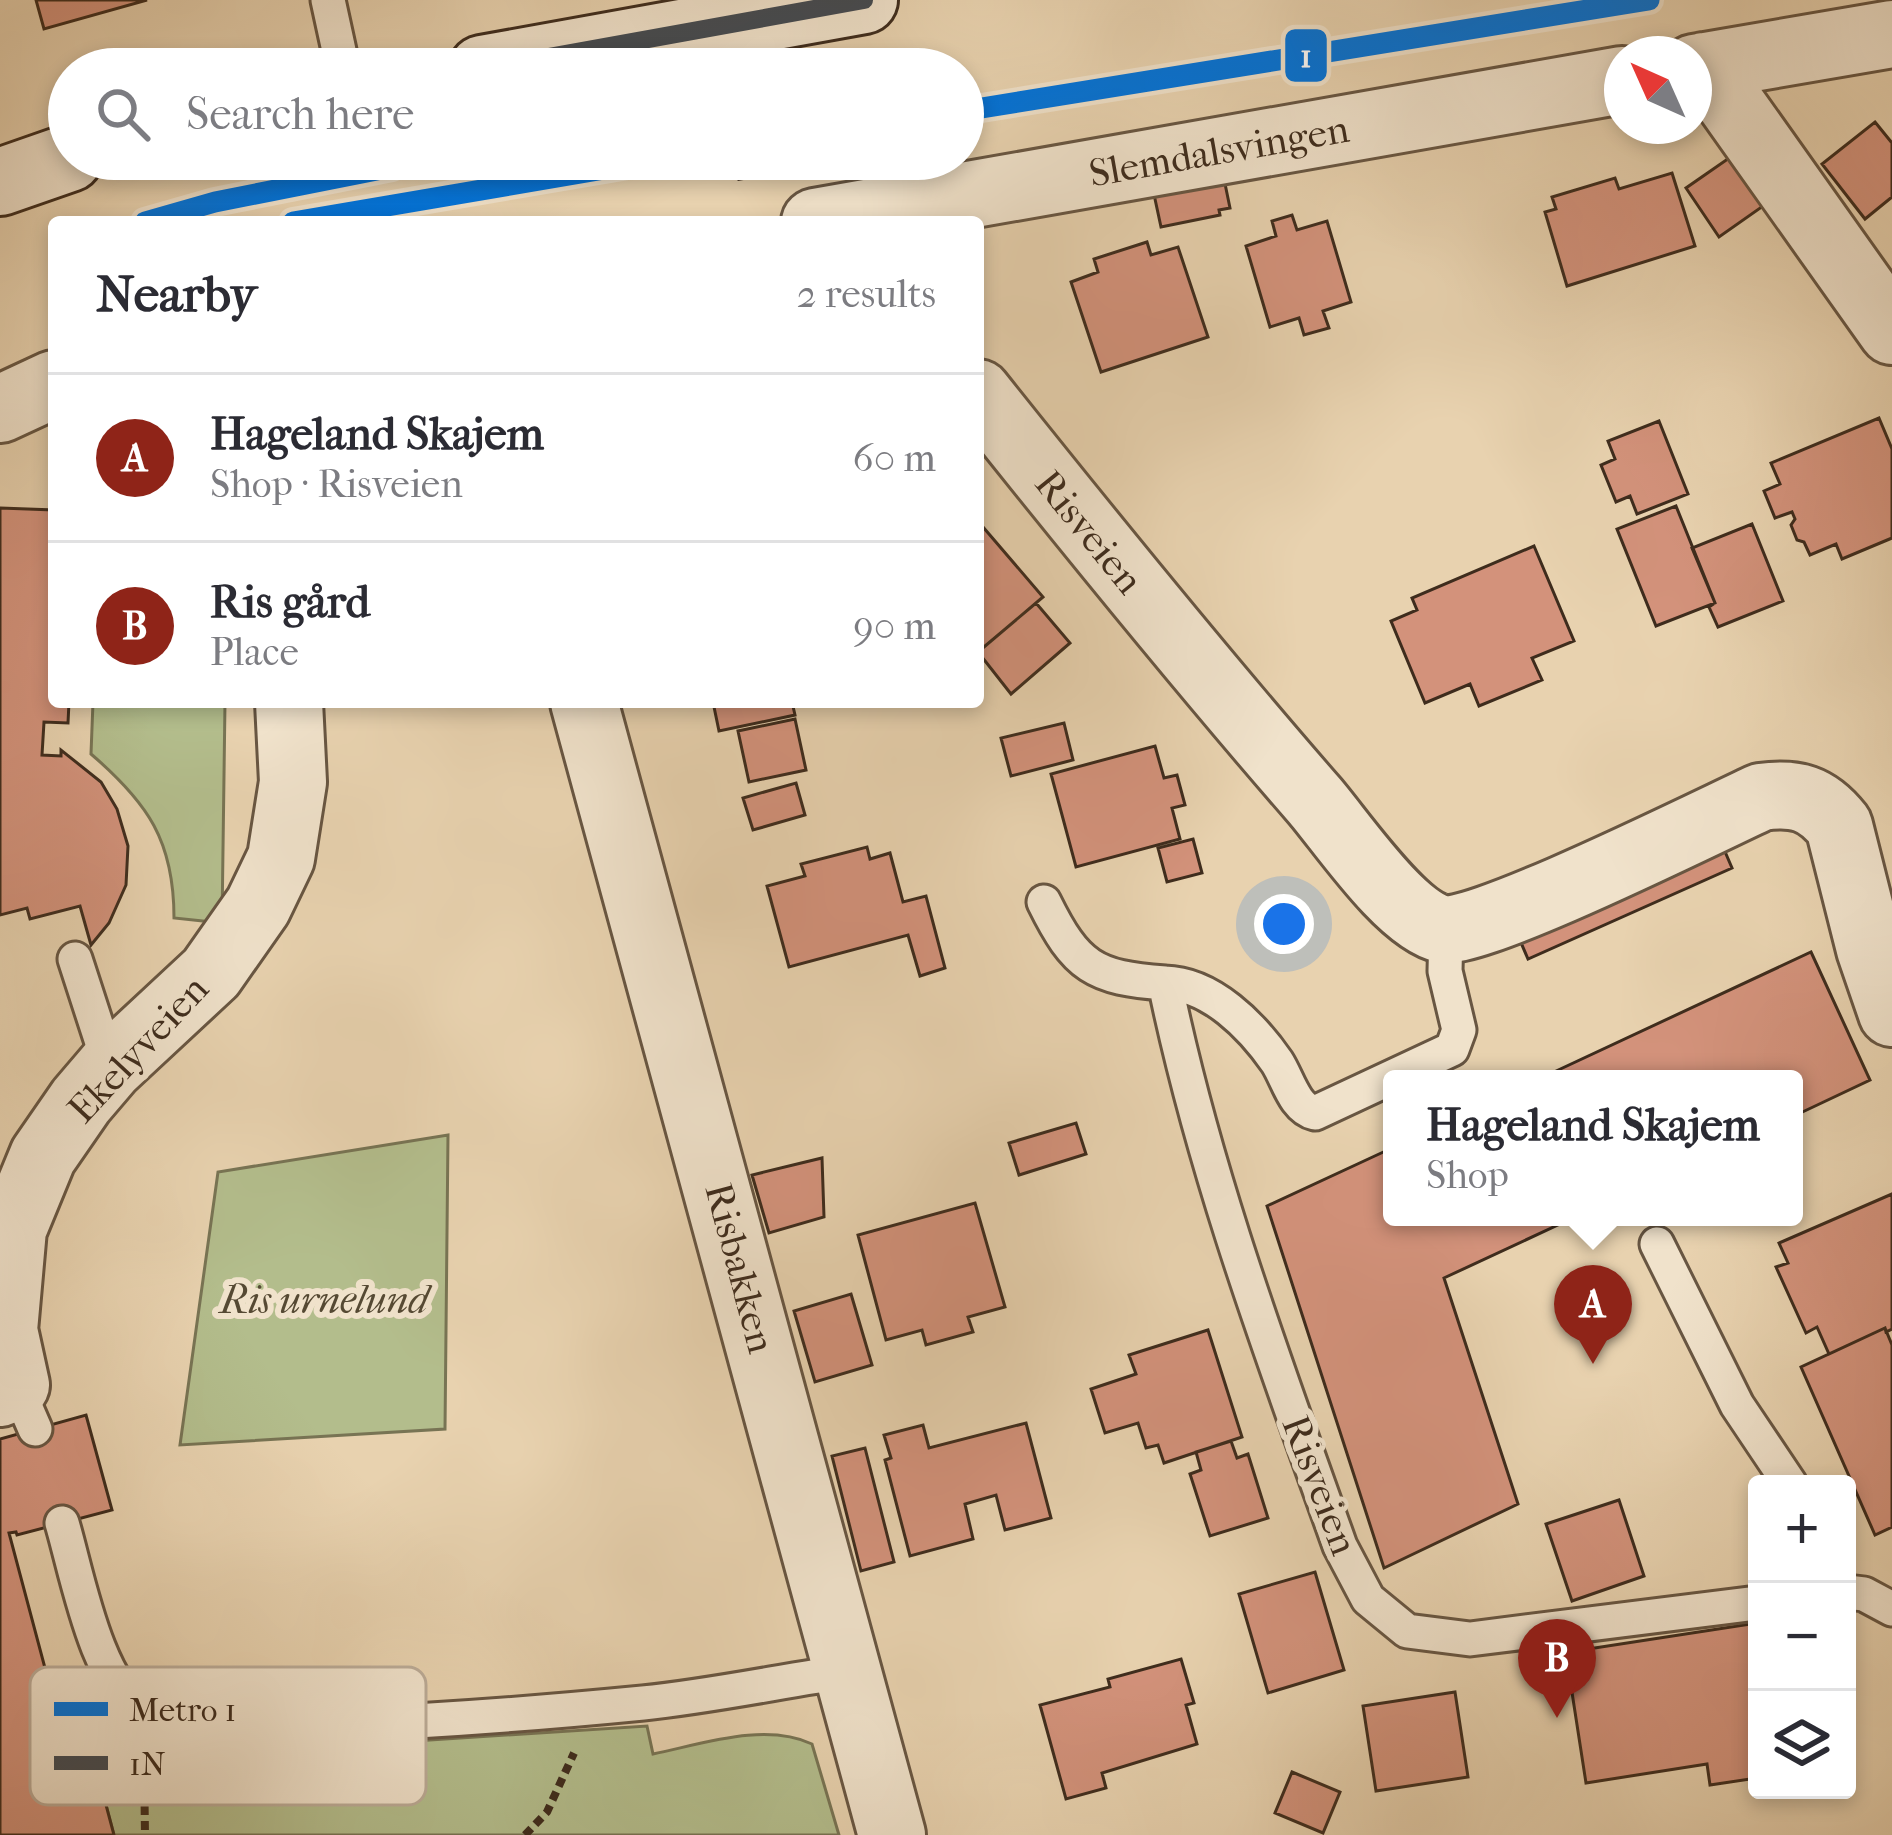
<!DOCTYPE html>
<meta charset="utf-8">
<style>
:root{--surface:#fff;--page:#f7f7f7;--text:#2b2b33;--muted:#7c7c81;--line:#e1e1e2;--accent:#8f2418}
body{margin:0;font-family:"IM FELL French Canon",serif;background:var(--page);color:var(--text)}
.controls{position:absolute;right:36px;bottom:36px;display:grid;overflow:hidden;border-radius:12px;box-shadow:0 6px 18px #0003}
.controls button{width:108px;height:108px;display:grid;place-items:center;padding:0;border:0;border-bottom:3px solid var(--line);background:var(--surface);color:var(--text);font:60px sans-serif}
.compass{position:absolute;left:1604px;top:36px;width:108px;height:108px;border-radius:50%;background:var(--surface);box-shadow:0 6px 18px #0003;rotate:315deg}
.you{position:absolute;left:1284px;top:924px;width:42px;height:42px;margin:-30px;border:9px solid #fff;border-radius:50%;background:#1a73e8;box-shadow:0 0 0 18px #1a73e833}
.badge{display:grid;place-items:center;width:78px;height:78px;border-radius:50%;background:var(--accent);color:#fff;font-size:39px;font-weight:700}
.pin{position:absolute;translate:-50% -99px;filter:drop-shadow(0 3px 6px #0008)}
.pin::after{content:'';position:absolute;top:63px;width:42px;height:36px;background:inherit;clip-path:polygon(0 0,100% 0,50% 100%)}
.popup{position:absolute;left:1383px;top:1070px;width:420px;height:156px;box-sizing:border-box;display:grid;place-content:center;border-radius:12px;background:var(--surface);filter:drop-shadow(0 3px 9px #0005);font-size:39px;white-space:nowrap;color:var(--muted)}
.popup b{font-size:45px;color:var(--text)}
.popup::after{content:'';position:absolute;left:50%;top:100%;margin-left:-24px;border:24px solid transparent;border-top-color:var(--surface)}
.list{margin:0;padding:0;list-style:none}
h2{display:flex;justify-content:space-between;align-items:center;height:156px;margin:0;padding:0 48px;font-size:51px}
h2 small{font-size:39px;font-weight:400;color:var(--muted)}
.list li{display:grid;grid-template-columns:78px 1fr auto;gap:36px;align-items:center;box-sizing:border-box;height:168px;padding:0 48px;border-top:3px solid var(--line)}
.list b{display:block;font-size:45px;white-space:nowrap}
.list p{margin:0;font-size:39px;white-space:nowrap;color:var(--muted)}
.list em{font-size:39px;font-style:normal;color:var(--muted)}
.icon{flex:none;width:66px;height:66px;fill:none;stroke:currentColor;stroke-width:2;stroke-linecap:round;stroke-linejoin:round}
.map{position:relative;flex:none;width:1892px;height:1835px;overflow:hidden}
.search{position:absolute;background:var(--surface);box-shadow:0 6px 18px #0003;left:48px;top:48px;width:936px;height:132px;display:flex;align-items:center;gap:30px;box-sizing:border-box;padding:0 42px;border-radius:66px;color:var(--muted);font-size:45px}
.panel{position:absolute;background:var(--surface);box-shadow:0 6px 18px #0003;left:48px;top:216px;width:936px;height:492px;border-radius:12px}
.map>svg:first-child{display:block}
.green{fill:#b3bd8c;stroke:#787454;stroke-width:3}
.building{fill:#d3927b;stroke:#3e2c1d;stroke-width:3}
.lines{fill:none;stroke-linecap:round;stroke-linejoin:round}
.lane-casing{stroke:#685642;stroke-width:39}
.street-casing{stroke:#685642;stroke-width:72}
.secondary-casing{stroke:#3e2c1d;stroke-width:72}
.path{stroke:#3e2c1d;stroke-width:8;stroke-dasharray:9 6;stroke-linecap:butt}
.lane{stroke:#f0e2cb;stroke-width:33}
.street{stroke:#f0e2cb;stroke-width:66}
.secondary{stroke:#f0e2cb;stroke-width:66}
.bus-1-casing{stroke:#f0e2cb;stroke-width:27}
.bus-1{stroke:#424a52;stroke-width:18}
.metro-1-casing{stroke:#f0e2cb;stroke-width:30}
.metro-1{stroke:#0073db;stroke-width:21}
.labels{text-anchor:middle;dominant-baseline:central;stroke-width:12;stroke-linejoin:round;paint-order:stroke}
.street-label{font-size:39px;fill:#3e2c1d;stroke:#f0e2cb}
.park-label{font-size:39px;font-style:italic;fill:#554933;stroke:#f0e2cb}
.key{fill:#f0e2cb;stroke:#bbab97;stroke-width:3}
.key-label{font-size:33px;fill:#3e2c1d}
.line-badge{stroke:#f0e2cb;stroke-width:4.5}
.badge-label{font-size:33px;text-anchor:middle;font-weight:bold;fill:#fff}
</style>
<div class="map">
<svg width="1892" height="1835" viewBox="0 0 1892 1835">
<rect width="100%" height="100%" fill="#e8d2af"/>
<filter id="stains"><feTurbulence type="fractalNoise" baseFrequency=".00167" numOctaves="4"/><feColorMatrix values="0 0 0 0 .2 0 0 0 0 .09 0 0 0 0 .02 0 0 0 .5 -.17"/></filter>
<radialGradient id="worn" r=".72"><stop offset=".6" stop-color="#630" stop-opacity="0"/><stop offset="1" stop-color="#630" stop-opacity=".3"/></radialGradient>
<path class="green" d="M93,702h132l-3,221 -48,-5c0,-77 -26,-115 -83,-164z
M448,1135l-3,294 -265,16 38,-273z
M647,1726l6,28c49,-10 112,-32 159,-10l27,91h-725l-21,-79 105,-1z"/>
<path class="building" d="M36,0h111l-103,29z
M1875,122l17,21v54l-27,22 -43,-55z
M1732,156l34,48 -47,33 -33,-49z
M1672,173l23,73 -128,40 -22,-74 11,-3 -4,-12 63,-19 4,11z
M1223,174l7,34 -11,2 1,5 -59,12 -9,-42z
M1292,215l5,15 30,-9 24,81 -28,9 6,17 -25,7 -5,-17 -29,9 -24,-81 30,-10 -4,-15z
M1147,242l4,13 27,-8 30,90 -107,35 -30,-90 27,-10 -4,-13z
M1879,418l13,31v89l-50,21 -6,-15 -26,11 -6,-13 -7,-2 -6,-15 4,-6 -3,-7 -17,6 -11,-27 16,-7 -9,-21z
M1659,421l29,73 -51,20 -7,-18 -14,6 -15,-37 14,-6 -7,-18z
M1676,506l39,97 -59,23 -39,-97z
M0,508l54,2v192h15l-1,21 -24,-1 -2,33 19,1v-6l40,32 16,27 11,37 -2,39 -17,38 -18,22 -11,-39 -50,13 -3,-11 -27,7z
M1752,524l31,77 -65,26 -9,-20 6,-4 -23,-55z
M983,527l60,70 -65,55v-124z
M1534,546l40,95 -42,17 10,22 -63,26 -9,-22 -45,19 -34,-82 26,-11 -5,-12z
M1036,603l34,40 -59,51 -33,-42z
M713,702h79l3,13 -76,16z
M795,719l11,51 -57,12 -11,-51z
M1064,723l9,37 -62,16 -10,-38z
M1155,746l9,32 13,-3 8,30 -13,3 8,31 -104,28 -25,-93z
M796,783l9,32 -52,15 -10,-32z
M1193,839l9,34 -35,9 -9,-34z
M1720,840l12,28 -204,91 -12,-28z
M867,847l3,12 20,-6 13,49 23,-6 19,72 -25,8 -12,-41 -119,32 -22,-81 38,-10 -4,-12z
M1811,952l59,128 -76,36v-37h-255z
M1076,1123l10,31 -67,21 -10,-32z
M1392,1148v69h183l-131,61 74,226 -134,64 -117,-362z
M822,1158l2,59 -55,16 -17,-58z
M1892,1194v135l-6,3 -1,-4 -56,26 -12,-27 -11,6 -30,-66 12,-4 -9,-20z
M975,1203l30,104 -37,10 5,15 -47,13 -4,-15 -36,10 -28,-105z
M851,1294l21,71 -57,17 -21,-71z
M1885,1328l7,17v182l-17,8 -74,-168z
M1208,1330l34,107 -78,26 -6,-18 -12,3 -8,-25 -33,10 -14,-44 45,-15 -7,-19z
M86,1415l26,95 -95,25 -1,-3 -7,1 61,229 23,-6 21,79h-114v-396z
M1026,1423l25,95 -46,12 -9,-35 -31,9 8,35 -63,17 -25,-96 6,-2 -7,-23 39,-10 6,23z
M1231,1441l6,17 11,-4 20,64 -58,18 -20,-62 11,-4 -5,-18z
M865,1448l29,114 -33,9 -29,-115z
M1619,1500l25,76 -72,25 -26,-77z
M1315,1572l29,98 -76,23 -29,-99z
M1757,1623v155l-47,7 -3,-21 -121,19 -17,-110 22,-3 -3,-21z
M1181,1659l13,44 -8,2 11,39 -95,29 4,15 -40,11 -26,-94 70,-18 -2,-8z
M1455,1692l13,85 -92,14 -13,-85z
M1292,1772l48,20 -17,41 -48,-20z"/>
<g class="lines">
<defs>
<path id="lane" d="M328,0l15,69
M1044,902c32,65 50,76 121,81 40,194 109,377 175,563l28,53 39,32 63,8 287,-36
M75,959l35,108
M1165,983c46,1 87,43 112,79 11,17 17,46 38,51l137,-64 7,-19 -14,-59 1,-40
M1657,1244l80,161 53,79
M16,1385l19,44
M62,1523c15,50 34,162 82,189 44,25 140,16 190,13 103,-4 206,-12 309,-22 69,-7 138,-22 207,-32
M1847,1592l17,2 28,15"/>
<path id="street" d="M1704,66l188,265
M1694,68l198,-34
M815,222l807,-142
M978,393c110,138 221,275 337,408 28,33 86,119 127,128 35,8 271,-110 319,-132 35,-5 56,1 78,29l31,123 22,64
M0,409l54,-25
M584,702l308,1133
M0,1393l16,-8 -12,-55 9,-101 30,-73 38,-55 29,-34 101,-94 47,-67 23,-48 12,-76 -4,-80"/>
<path id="secondary" d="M482,69l382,-69
M0,182l69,-24"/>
</defs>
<use href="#lane" class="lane-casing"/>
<use href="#street" class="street-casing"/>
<use href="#secondary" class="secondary-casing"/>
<path class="path" d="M737,177l41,-7
M144,1761l1,74
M525,1835l22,-23 27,-59"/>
<use href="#lane" class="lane"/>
<use href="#street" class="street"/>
<use href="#secondary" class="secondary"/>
<defs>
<path id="bus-1" d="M482,69l382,-69"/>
</defs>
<use href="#bus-1" class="bus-1-casing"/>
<use href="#bus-1" class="bus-1"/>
<defs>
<path id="metro-1" d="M963,111l686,-111
M145,222l70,-20 177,-35
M293,222l370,-63"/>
</defs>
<use href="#metro-1" class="metro-1-casing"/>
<use href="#metro-1" class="metro-1"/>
</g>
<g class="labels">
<g class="street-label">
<text transform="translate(1219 151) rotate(-10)">Slemdalsvingen</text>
<text transform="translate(1089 532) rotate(51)">Risveien</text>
<text transform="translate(138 1049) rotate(-47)">Ekelyveien</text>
<text transform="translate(740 1268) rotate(75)">Risbakken</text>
<text transform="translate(1320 1485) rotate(69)">Risveien</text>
</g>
<g class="park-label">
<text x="324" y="1300">Ris urnelund</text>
</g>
</g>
<rect x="30" y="1667" width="396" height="138" rx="18" class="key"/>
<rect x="54" y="1702" width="54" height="14" fill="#0073db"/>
<rect x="54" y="1756" width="54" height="14" fill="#424a52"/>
<g class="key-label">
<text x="129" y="1721">Metro 1</text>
<text x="129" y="1775">1N</text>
</g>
<rect class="line-badge" x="1283" y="27" width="46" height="57" rx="12" fill="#0073db"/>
<g class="badge-label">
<text x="1306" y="67">1</text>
</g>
<rect width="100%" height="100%" filter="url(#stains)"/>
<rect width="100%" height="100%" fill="url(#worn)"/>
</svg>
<div class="controls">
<button>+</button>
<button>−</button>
<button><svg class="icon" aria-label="layers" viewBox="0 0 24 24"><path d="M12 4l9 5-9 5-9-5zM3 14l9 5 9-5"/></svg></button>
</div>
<svg class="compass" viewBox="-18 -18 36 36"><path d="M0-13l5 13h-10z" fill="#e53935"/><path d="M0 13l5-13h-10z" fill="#7c7c81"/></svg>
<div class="you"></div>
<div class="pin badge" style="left:1593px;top:1364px">A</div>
<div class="popup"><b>Hageland Skajem</b>Shop</div>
<div class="pin badge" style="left:1557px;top:1718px">B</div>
<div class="search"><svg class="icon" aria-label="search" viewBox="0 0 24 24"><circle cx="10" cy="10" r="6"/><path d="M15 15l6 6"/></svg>Search here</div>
<section class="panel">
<h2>Nearby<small>2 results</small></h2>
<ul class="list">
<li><span class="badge">A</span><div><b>Hageland Skajem</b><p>Shop · Risveien</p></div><em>60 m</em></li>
<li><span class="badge">B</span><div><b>Ris gård</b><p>Place</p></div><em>90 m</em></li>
</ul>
</section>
</div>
